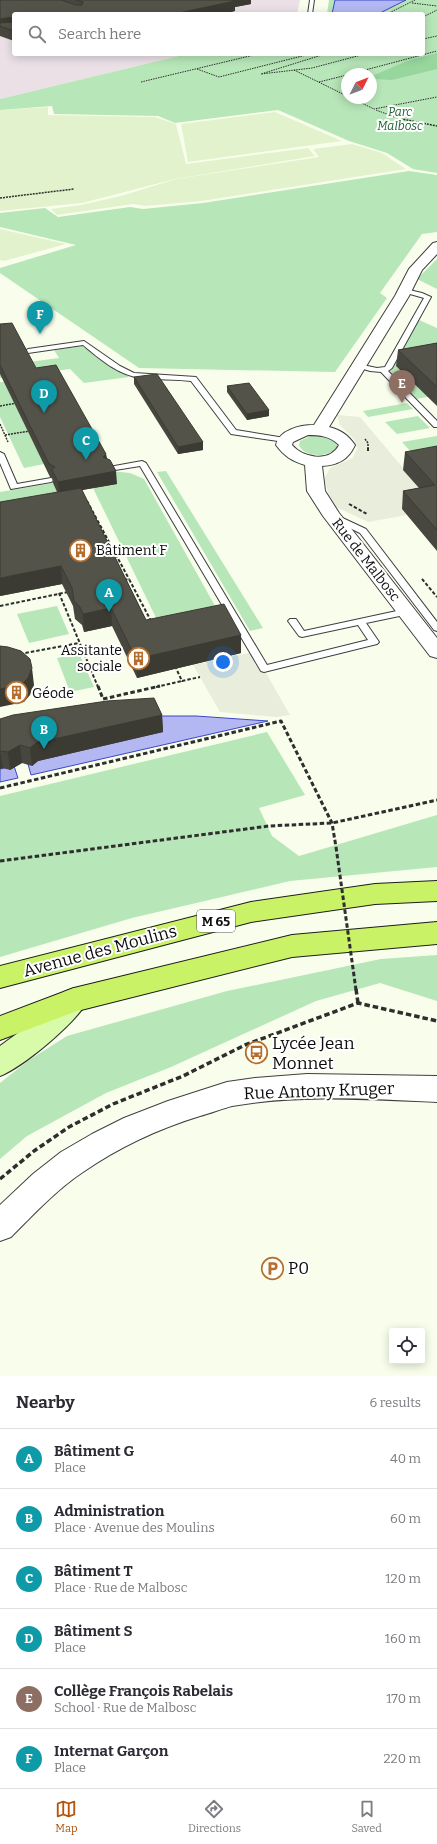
<!DOCTYPE html>
<meta charset="utf-8">
<style>
:root{--surface:#fff;--page:#f7f7f7;--text:#2b2b33;--muted:#7c7c81;--line:#e1e1e2;--accent:#b45309}
body{margin:0;font-family:Bitter,serif;background:var(--page);color:var(--text)}
.controls{position:absolute;right:12px;bottom:12px;display:grid;overflow:hidden;border-radius:4px;box-shadow:0 2px 10px #0003}
.controls button{width:36px;height:36px;display:grid;place-items:center;padding:0;border:0;border-bottom:1px solid var(--line);background:var(--surface);color:var(--text);font:20px sans-serif}
.compass{position:absolute;left:341px;top:68px;width:36px;height:36px;border-radius:50%;background:var(--surface);box-shadow:0 2px 10px #0003;rotate:48deg}
.you{position:absolute;left:223px;top:662px;width:14px;height:14px;margin:-10px;border:3px solid #fff;border-radius:50%;background:#1a73e8;box-shadow:0 0 0 6px #1a73e833}
.badge{display:grid;place-items:center;width:26px;height:26px;border-radius:50%;background:var(--accent);color:#fff;font-size:13px;font-weight:700}
.pin{position:absolute;translate:-50% -33px;filter:drop-shadow(0 1px 2px #0008)}
.pin::after{content:'';position:absolute;top:21px;width:14px;height:12px;background:inherit;clip-path:polygon(0 0,100% 0,50% 100%)}
.list{margin:0;padding:0;list-style:none}
h2{display:flex;justify-content:space-between;align-items:center;height:52px;margin:0;padding:0 16px;font-size:17px}
h2 small{font-size:13px;font-weight:400;color:var(--muted)}
.list li{display:grid;grid-template-columns:26px 1fr auto;gap:12px;align-items:center;box-sizing:border-box;height:60px;padding:0 16px;border-top:1px solid var(--line)}
.list b{display:block;font-size:15px;white-space:nowrap}
.list p{margin:0;font-size:13px;white-space:nowrap;color:var(--muted)}
.list em{font-size:13px;font-style:normal;color:var(--muted)}
.icon{flex:none;width:22px;height:22px;fill:none;stroke:currentColor;stroke-width:2;stroke-linecap:round;stroke-linejoin:round}
.map{position:relative;flex:none;width:437px;height:1376px;overflow:hidden}
.search{position:absolute;background:var(--surface);box-shadow:0 2px 10px #0003;left:12px;right:12px;top:12px;height:44px;display:flex;align-items:center;gap:10px;box-sizing:border-box;padding:0 14px;border-radius:4px;color:var(--muted);font-size:15px}
.sheet{height:412px;background:var(--surface)}
nav{display:flex;justify-content:space-around;align-items:center;box-sizing:border-box;height:56px;border-top:1px solid var(--line);background:var(--surface);font-size:11px;color:var(--muted)}
nav a{display:grid;justify-items:center;gap:2px}
nav .on{color:var(--accent)}
.map>svg:first-child{display:block}
.industrial{fill:#eae0e6}
.farmland{fill:#e2f2cd}
.green{fill:#b7e6b8;fill-rule:evenodd}
.forest{fill:#97d69d}
.plaza{fill:#e8eddc}
.water{fill:#b3b8f3;stroke:#3d46c7}
.lines{fill:none;stroke-linecap:round;stroke-linejoin:round}
.lane-casing{stroke:#3f3f3f;stroke-width:2}
.street-casing{stroke:#3f3f3f;stroke-width:2}
.secondary-casing{stroke:#2e2e2e;stroke-width:2}
.primary-casing{stroke:#1d1d1d;stroke-width:2}
.path-far4{stroke:#2e2e2e;stroke-width:1;stroke-dasharray:1.5 1;stroke-linecap:butt}
.path-far3{stroke:#2e2e2e;stroke-width:1.5;stroke-dasharray:2 1;stroke-linecap:butt}
.path-far2{stroke:#2e2e2e;stroke-width:2;stroke-dasharray:3.5 2;stroke-linecap:butt}
.path-far1{stroke:#2e2e2e;stroke-width:3;stroke-dasharray:4.5 2.5;stroke-linecap:butt}
.path{stroke:#2e2e2e;stroke-width:3.5;stroke-dasharray:5.5 3;stroke-linecap:butt}
.lane{fill:#fff;fill-rule:evenodd}
.street{fill:#fff;fill-rule:evenodd}
.secondary{fill:#d8fba9;fill-rule:evenodd}
.primary{fill:#caf267;fill-rule:evenodd}
.path-bridge-far1{stroke:#2e2e2e;stroke-width:3;stroke-dasharray:4.5 2.5;stroke-linecap:butt}
.path-bridge{stroke:#2e2e2e;stroke-width:3.5;stroke-dasharray:5.5 3;stroke-linecap:butt}
.wall{fill:#48473f}
.shaded-wall{fill:#3b3a33}
.building{fill:#545349;stroke:#3b3a33}
.labels{text-anchor:middle;dominant-baseline:central;stroke-width:4;stroke-linejoin:round;paint-order:stroke}
.far-park-label{font-size:12px;font-style:italic;fill:#206035;stroke:#fff}
.shield{fill:#fff;stroke:#555;stroke-width:1}
.shield-label{font-size:13px;font-weight:bold;fill:#0c0c0c}
.poi-label{font-size:14px;fill:#0c0c0c;stroke:#fff;text-anchor:start}
.street-label{font-size:14px;fill:#0c0c0c;stroke:#fff}
.near-street-label{font-size:17px;fill:#0c0c0c;stroke:#fff}
.near-poi-label{font-size:17px;fill:#0c0c0c;stroke:#fff;text-anchor:start}
</style>
<div class="map">
<svg width="437" height="1376" viewBox="0 0 437 1376">
<rect width="100%" height="100%" fill="#f8feeb"/>
<path class="industrial" d="M9,0h291l-3,14h-245z
M14,25v29h173l-187,45v-71z"/>
<path class="farmland" d="M48,107v8l107,2 21,7 10,40 122,-16 7,8 -140,23 -93,24 -82,8v-101z
M275,112l67,29 -154,21 -7,-38z
M352,144l30,9 24,16 -204,32 -57,5 -12,-2 -76,11 -6,-6 30,-4 40,-9 55,-17 143,-22 -6,-8z
M0,229l66,15 -62,17 -4,-1z"/>
<path class="green" d="M329,0h108v173l-24,-4 -26,-16 -38,-12 -71,-31 -103,13 -17,-7 -104,-2 -2,-8 -52,4v-11l187,-45h236v-40h-96zM347,74h24v24h-24z
M409,171l28,4v57l-15,2 -42,59 7,5 -52,74 -196,-4 -139,-95v-5l76,-23 -76,-18v-14l45,-5 13,9 72,-10 13,2 60,-6z
M437,259v30l-20,-10z
M419,320l18,8v31l-10,38 -11,2 -27,-26z
M82,346l47,31 -45,6 -14,-14 -70,9v-21l29,5 30,-4 -5,-8z
M0,382h4l40,82 -20,4 -24,-51z
M407,403l6,6 -45,8 -5,-6z
M418,416l12,12 -33,6 -12,-12z
M314,435l13,2 9,4 1,6c-7,11 -33,11 -38,-2l1,-4 8,-4z
M437,436v14l-24,4 -11,-12z
M110,471l20,2 14,6 75,134 -59,13 -67,-138 24,-4z
M166,471l97,157 -13,3 -93,-159z
M53,483l7,15 -60,11v-17z
M57,606l12,28 -40,9 -12,-29z
M79,653l15,34 -24,5 -13,-34z
M267,732l38,63 -46,13 13,28 27,20 138,-41v52l-147,14 -158,37 -132,39v-161z
M437,955v46l-57,-18 -64,18 -145,66 -65,26 -79,43 -27,23v-76l29,-23 38,-24 160,-45 154,-32z"/>
<path class="forest" d="M437,53v16l-45,11 -19,-1 -1,-3 35,-15z"/>
<path class="plaza" d="M337,415l23,2 77,91 -35,1 5,6 -39,7 -32,-15 -7,-11 -5,-17 6,-11 23,-10 4,-10 -3,-9 -14,-14z
M254,652l36,63 -14,2 -56,-5 -27,-47z"/>
<path class="water" d="M335,0h71l-28,14h-46z
M155,716h41l72,5 -237,54 -3,-11z
M14,766l4,12 -18,4v-13z"/>
<g class="lines">
<defs>
<path id="lane" d="M310,0h4l-2,14h-4z
M405,289l17,4 9,4 -39,71 -4,3 49,50v6h-3l-53,-55 -11,-1 -16,-5 4,-2 19,4 8,-1 39,-69 -21,-6v-2z
M84,341l36,25 14,7 62,4 40,53 49,8 4,2 -4,2 -54,-8 -40,-53c-17,-2 -33,-1 -50,-3 -23,-3 -41,-19 -58,-33l-55,8 -3,-2 3,-2z
M0,452l4,2 13,30 34,-6 4,2 -4,2 -40,7 -11,-26z
M142,461l4,2 121,202 101,-25 -10,-15 -56,12 -3,-1 -11,-15 2,-2h6l8,12 102,-22 5,3 -2,2 -43,9 13,19 -2,2 -113,28 -3,-1 -121,-205 -31,5 -4,-2 4,-2z
M334,514l32,15 71,93v9l-3,-1 -74,-97 -29,-14v-4z"/>
<path id="street" d="M437,242v12l-15,16 -13,26 -80,131c12,3 19,8 26,18 -7,15 -17,20 -33,21l3,25 14,22 98,125v20l-7,-2 -107,-140 -16,-25 -2,-26c-13,-4 -21,-9 -29,-20 3,-15 24,-20 38,-20l81,-129 14,-27 24,-26zM308,435c12,0 22,1 31,10 -9,18 -36,13 -47,0l1,-3z
M307,1074l130,2v26c-68,-3 -138,-8 -205,4 -11,3 -21,7 -32,10 -42,13 -81,31 -117,56 -27,18 -49,42 -72,65l-11,4v-36l33,-31 28,-22 31,-18 32,-16 44,-17 59,-19 28,-4z"/>
<path id="secondary" d="M74,988l10,4 4,8c-11,22 -65,67 -88,76v-30l26,-19 38,-35z"/>
<path id="primary" d="M437,881v20l-62,3 -124,18 -251,66v-22l251,-64 124,-18z
M437,922v22l-145,13 -215,54 -77,29v-24l74,-28 218,-53z"/>
</defs>
<use href="#lane" class="lane-casing"/>
<use href="#street" class="street-casing"/>
<use href="#secondary" class="secondary-casing"/>
<use href="#primary" class="primary-casing"/>
<path class="path-far4" d="M412,3l25,3
M387,14l28,-14
M423,17l14,-7
M423,39l14,-3
M325,54l-64,20 51,-6 53,-14
M197,69l22,8 91,-23
M294,70l53,26
M350,74l87,-23
M141,82l117,-28
M319,82l28,-7
M351,98l23,11 63,-12
M376,110l16,6"/>
<path class="path-far3" d="M389,115l13,4 35,7
M0,198l74,-9
M0,406l17,-3
M0,424l8,18
M5,435l25,-4
M365,439l3,4v6"/>
<path class="path-far2" d="M368,448v3
M87,501l42,78
M349,504l18,10
M422,579l15,18
M124,580l5,-1 22,42
M59,593l39,94
M0,606l68,-14
M20,654l59,-11
M175,666l7,15 18,-4
M156,687l26,-6"/>
<path class="path-far1" d="M98,686l5,13 57,-13
M0,788l281,-67 51,102 4,24
M0,861l269,-35 63,-3 105,-23"/>
<path class="path" d="M0,1179l34,-28 35,-24 44,-23 70,-28 62,-31 113,-42 79,18"/>
<use href="#lane" class="lane"/>
<use href="#street" class="street"/>
<use href="#secondary" class="secondary"/>
<use href="#primary" class="primary"/>
<path class="path-bridge-far1" d="M336,847l20,143"/>
<path class="path-bridge" d="M356,989l2,14"/>
</g>
<path class="wall" d="M0,0h251v4l-16,3v4l-13,3h-208v27l-14,-5z
M0,324l106,130 1,4 10,26 -35,6 64,130 95,15v18l-104,25 -25,-52 -28,6 -2,-7 -7,-6 -2,-13 -11,-22 -62,12 57,-104 -4,-9 -1,-5 -2,-1 -50,-103z
M437,343v63l-41,-40 2,-16z
M134,377l69,65v8l-25,4 -44,-70z
M227,386l42,30 -22,4 -20,-28z
M437,447v104l-35,-42 1,-18 16,-3 -16,-18 2,-18z
M162,715l1,17 -125,29 -6,5 -10,-3 -12,7 -7,-2 -3,1v-50z"/>
<path class="shaded-wall" d="M227,0h24v4l-16,3v4l-13,3h-48z
M13,17l1,11 -14,-2v-7z
M269,410v6l-22,4v-6z
M203,442v8l-25,4v-7z
M106,454l1,12 -4,-9z
M116,471l1,13 -58,10 -1,-12z
M61,566l1,18 -62,12v-18z
M111,608l1,18 -28,6 -1,-18z
M241,635v18l-104,25 -1,-19z
M32,668l2,17 -4,10 -6,7 -24,5v-18z
M162,715l1,17 -125,29 -6,5 -2,-18 6,-5z
M20,745l2,18 -12,7 -2,-18z
M0,751l3,17 -3,1z"/>
<path class="building" d="M0,0h61l15,5h6l1,-3 -7,-2h155l4,1 -61,13h-160v4l-1,-1 -13,2z
M14,20v11l-14,-5v-3l13,-1z
M12,323l24,45 20,-3 50,89 -3,3 7,3 6,11 -58,11 -6,-12 3,-3 -6,-3 -49,-99v-41z
M437,343v44l-39,-37z
M157,374l46,68 -25,5 -44,-70z
M249,383l20,27 -22,4 -20,-28z
M437,446v84l-34,-39 32,-6 -30,-33z
M81,488l65,132 78,-16 17,31 -105,24 -25,-51 -28,6 -3,-7 -6,-6 -2,-13 -11,-22 -61,12v-76z
M0,646l8,1 13,4 9,8 2,9 -4,10 -7,7 -21,4z
M154,698l8,17 -126,28 -6,5 -10,-3 -12,7 -8,-1v-32l13,-4 94,-14z"/>
<defs>
<symbol id="building-ring" viewBox="-11 -11 22 22"><circle r="9.5" fill="#fff" stroke="#b56e2b" stroke-width="1.5"/><path d="M-4-6H4V6H1V3H-1V6H-4ZM-2.5-4.3h1.7v1.8h-1.7ZM.8-4.3h1.7v1.8H.8ZM-2.5-1h1.7V.8h-1.7ZM.8-1h1.7V.8H.8Z" fill="#b56e2b"/></symbol>
<symbol id="bus-ring" viewBox="-11 -11 22 22"><circle r="9.5" fill="#fff" stroke="#b56e2b" stroke-width="1.5"/><path d="M-5-6H5V4H4V6H2V4H-2V6H-4V4H-5ZM-3.5-4V0h7V-4ZM-3.5 1.2v1.5H-2V1.2ZM2 1.2v1.5H3.5V1.2Z" fill="#b56e2b"/></symbol>
<symbol id="parking-ring" viewBox="-11 -11 22 22"><circle r="9.5" fill="#fff" stroke="#b56e2b" stroke-width="1.5"/><path d="M-3.5-5.5H1a3.5 3.5 0 0 1 0 7H-1V5.5H-3.5ZM-1-3.4V-.6H.8a1.4 1.4 0 0 0 0-2.8Z" fill="#b56e2b"/></symbol>
</defs>
<g fill-rule="evenodd">
<use href="#building-ring" x="68" y="538" width="25" height="25"/>
<use href="#building-ring" x="126" y="646" width="25" height="25"/>
<use href="#building-ring" x="4" y="680" width="25" height="25"/>
<use href="#bus-ring" x="244" y="1040" width="25" height="25"/>
<use href="#parking-ring" x="260" y="1256" width="25" height="25"/>
</g>
<g class="labels">
<g class="far-park-label">
<text x="400" y="112">Parc<tspan x="400" dy="14">Malbosc</tspan></text>
</g>
<rect class="shield" x="197" y="910" width="38" height="22" rx="3"/>
<g class="shield-label">
<text x="216" y="921">M 65</text>
</g>
<g class="poi-label">
<text x="96" y="550">Bâtiment F</text>
<text x="122" y="650" text-anchor="end">Assitante<tspan x="122" dy="16">sociale</tspan></text>
<text x="32" y="693">Géode</text>
</g>
<g class="street-label">
<text transform="translate(366 560) rotate(52)">Rue de Malbosc</text>
</g>
<g class="near-street-label">
<text transform="translate(100 951) rotate(-15)">Avenue des Moulins</text>
<text transform="translate(319 1091) rotate(-2)">Rue Antony Kruger</text>
</g>
<g class="near-poi-label">
<text x="272" y="1043">Lycée Jean<tspan x="272" dy="20">Monnet</tspan></text>
<text x="288" y="1268">P0</text>
</g>
</g>
</svg>
<div class="controls">
<button><svg class="icon" aria-label="locate" viewBox="0 0 24 24"><circle cx="12" cy="12" r="6"/><path d="M12 2v4M12 18v4M2 12h4M18 12h4"/></svg></button>
</div>
<svg class="compass" viewBox="-18 -18 36 36"><path d="M0-13l5 13h-10z" fill="#e53935"/><path d="M0 13l5-13h-10z" fill="#7c7c81"/></svg>
<div class="you"></div>
<div class="pin badge" style="left:109px;top:612px;background:#0f9aa8">A</div>
<div class="pin badge" style="left:44px;top:749px;background:#0f9aa8">B</div>
<div class="pin badge" style="left:86px;top:460px;background:#0f9aa8">C</div>
<div class="pin badge" style="left:44px;top:413px;background:#0f9aa8">D</div>
<div class="pin badge" style="left:402px;top:403px;background:#8d6e63">E</div>
<div class="pin badge" style="left:40px;top:334px;background:#0f9aa8">F</div>
<div class="search"><svg class="icon" aria-label="search" viewBox="0 0 24 24"><circle cx="10" cy="10" r="6"/><path d="M15 15l6 6"/></svg>Search here</div>
</div>
<section class="sheet">
<h2>Nearby<small>6 results</small></h2>
<ul class="list">
<li><span class="badge" style="background:#0f9aa8">A</span><div><b>Bâtiment G</b><p>Place</p></div><em>40 m</em></li>
<li><span class="badge" style="background:#0f9aa8">B</span><div><b>Administration</b><p>Place · Avenue des Moulins</p></div><em>60 m</em></li>
<li><span class="badge" style="background:#0f9aa8">C</span><div><b>Bâtiment T</b><p>Place · Rue de Malbosc</p></div><em>120 m</em></li>
<li><span class="badge" style="background:#0f9aa8">D</span><div><b>Bâtiment S</b><p>Place</p></div><em>160 m</em></li>
<li><span class="badge" style="background:#8d6e63">E</span><div><b>Collège François Rabelais</b><p>School · Rue de Malbosc</p></div><em>170 m</em></li>
<li><span class="badge" style="background:#0f9aa8">F</span><div><b>Internat Garçon</b><p>Place</p></div><em>220 m</em></li>
</ul>
</section>
<nav>
<a class="on"><svg class="icon" aria-label="map" viewBox="0 0 24 24"><path d="M3 6l6-2 6 2 6-2v14l-6 2-6-2-6 2zM9 4v14M15 6v14"/></svg>Map</a>
<a><svg class="icon" aria-label="directions" viewBox="0 0 24 24"><path d="M12 3l9 9-9 9-9-9zM9 14v-3h6M13 9l2 2-2 2"/></svg>Directions</a>
<a><svg class="icon" aria-label="saved" viewBox="0 0 24 24"><path d="M7 4h10v16l-5-4-5 4z"/></svg>Saved</a>
</nav>
